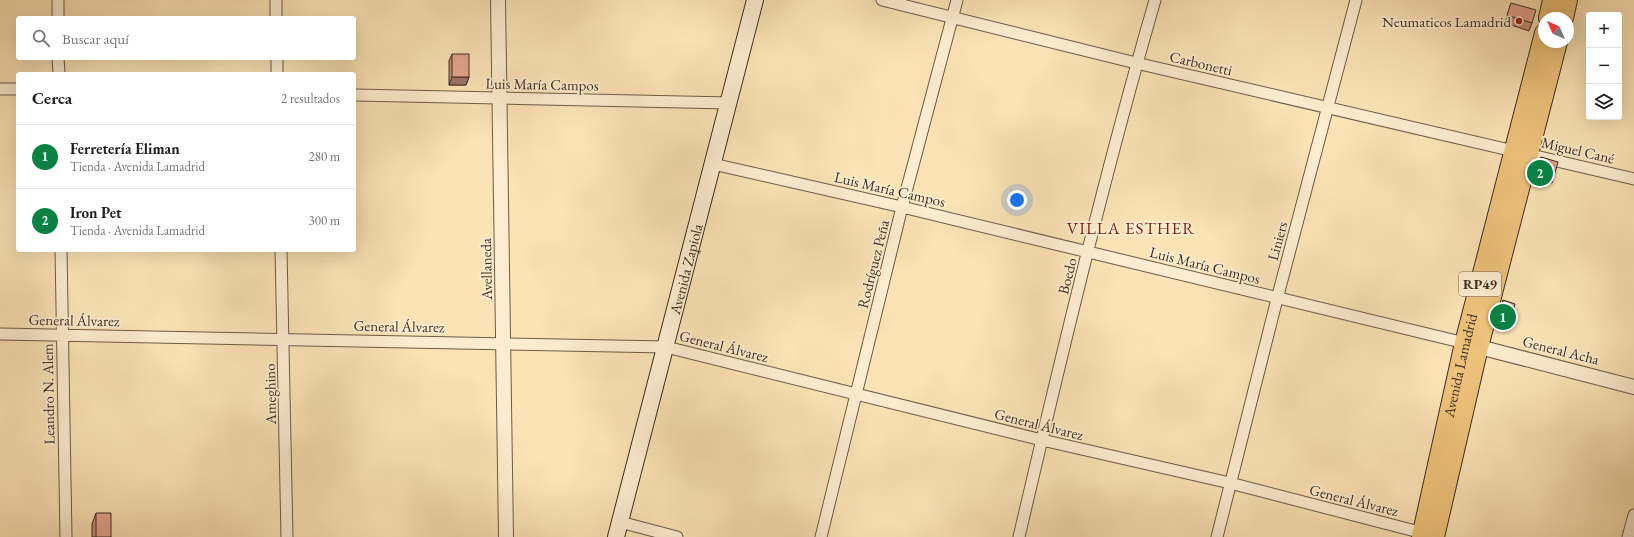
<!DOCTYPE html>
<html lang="es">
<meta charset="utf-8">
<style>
:root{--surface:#fff;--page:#f6f6f6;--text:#202124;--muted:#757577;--line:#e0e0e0;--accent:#0b8043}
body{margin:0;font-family:"EB Garamond",serif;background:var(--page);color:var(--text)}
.controls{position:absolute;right:12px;top:12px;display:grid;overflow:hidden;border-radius:4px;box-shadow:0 4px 16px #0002}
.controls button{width:36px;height:36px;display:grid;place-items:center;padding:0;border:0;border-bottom:1px solid var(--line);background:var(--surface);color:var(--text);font:20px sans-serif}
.compass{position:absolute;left:1538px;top:12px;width:36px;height:36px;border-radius:50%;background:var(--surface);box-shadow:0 4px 16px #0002;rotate:315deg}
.you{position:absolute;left:1017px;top:200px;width:14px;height:14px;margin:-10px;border:3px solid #fff;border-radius:50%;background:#1a73e8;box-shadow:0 0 0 6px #1a73e833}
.badge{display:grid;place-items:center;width:26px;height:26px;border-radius:50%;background:var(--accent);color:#fff;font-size:13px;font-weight:700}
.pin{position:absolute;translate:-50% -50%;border:2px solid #fff;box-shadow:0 1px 4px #0006}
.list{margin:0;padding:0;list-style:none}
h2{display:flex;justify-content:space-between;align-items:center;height:52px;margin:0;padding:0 16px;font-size:17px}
h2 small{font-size:13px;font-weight:400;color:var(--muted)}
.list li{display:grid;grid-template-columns:26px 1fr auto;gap:12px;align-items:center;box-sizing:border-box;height:64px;padding:0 16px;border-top:1px solid var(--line)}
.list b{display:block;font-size:15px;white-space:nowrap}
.list p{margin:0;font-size:13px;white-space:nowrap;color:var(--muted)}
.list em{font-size:13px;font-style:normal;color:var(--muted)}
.icon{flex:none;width:22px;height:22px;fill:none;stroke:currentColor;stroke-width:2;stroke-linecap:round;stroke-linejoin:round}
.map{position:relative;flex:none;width:1634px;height:537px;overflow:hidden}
.search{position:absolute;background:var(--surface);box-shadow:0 4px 16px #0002;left:16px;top:16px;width:340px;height:44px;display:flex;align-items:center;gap:10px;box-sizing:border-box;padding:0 14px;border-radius:4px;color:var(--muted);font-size:15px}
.panel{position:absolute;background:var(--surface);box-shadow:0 4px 16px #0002;left:16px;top:72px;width:340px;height:180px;border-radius:4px}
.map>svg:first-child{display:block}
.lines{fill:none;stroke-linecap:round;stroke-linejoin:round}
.minor-casing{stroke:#6c5b47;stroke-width:13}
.tertiary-casing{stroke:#6c5b47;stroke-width:16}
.secondary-casing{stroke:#3d2e22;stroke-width:18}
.primary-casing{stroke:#3d2e22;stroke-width:20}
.minor{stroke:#fcedd0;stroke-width:11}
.tertiary{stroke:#fcedd0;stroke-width:14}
.secondary{stroke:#fcedd0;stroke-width:16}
.primary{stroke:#eec27b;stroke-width:18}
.wall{fill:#c48d7b;stroke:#3d2e22}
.shaded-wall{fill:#a07364;stroke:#3d2e22}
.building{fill:#e4a48f;stroke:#3d2e22}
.poi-dot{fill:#8f2418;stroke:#fcedd0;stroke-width:1.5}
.labels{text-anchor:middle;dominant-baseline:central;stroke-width:3.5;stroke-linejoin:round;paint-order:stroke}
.shield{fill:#fcedd0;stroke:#766756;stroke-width:1}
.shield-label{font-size:14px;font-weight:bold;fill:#3d2e22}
.poi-label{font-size:15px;fill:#3d2e22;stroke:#fcedd0;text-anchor:end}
.street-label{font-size:15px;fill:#3d2e22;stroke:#fcedd0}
.quarter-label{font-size:17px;letter-spacing:1px;fill:#7a1f14;stroke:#fcedd0}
</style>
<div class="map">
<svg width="1634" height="537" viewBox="0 0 1634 537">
<rect width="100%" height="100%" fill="#fbe3b6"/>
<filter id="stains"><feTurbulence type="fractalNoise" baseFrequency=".005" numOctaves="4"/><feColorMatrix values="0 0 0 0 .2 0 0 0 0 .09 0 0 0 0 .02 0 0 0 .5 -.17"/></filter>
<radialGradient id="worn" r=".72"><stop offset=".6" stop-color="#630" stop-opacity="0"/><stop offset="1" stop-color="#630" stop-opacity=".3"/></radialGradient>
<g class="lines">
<defs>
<path id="minor" d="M58,0v18
M276,0v18
M882,0l254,63 498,116
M58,58l1,16
M277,58v16
M0,89h18
M354,95l375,8
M713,164l189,43 567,137
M61,250l5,287
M281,250l6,287
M0,334l666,13 376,93 188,43 197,51
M620,522l57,15
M821,537l81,-330 55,-207
M1019,537c42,-180 85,-360 136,-537
M1217,537l60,-238 79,-299
M1628,537l6,-22"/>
<path id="tertiary" d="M498,0l8,537
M1479,347l155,40"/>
<g id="secondary">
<path id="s1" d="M616,537l139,-537"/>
</g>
<g id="primary">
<path d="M1548,18l4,-18"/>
<path d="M1564,18l4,-18"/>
<path id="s2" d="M1421,537l43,-194 80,-310"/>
<path d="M1435,537l44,-190 79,-305"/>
</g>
</defs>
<use href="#minor" class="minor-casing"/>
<use href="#tertiary" class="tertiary-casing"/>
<use href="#secondary" class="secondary-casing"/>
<use href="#primary" class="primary-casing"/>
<use href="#minor" class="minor"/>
<use href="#tertiary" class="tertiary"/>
<use href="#secondary" class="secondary"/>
<use href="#primary" class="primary"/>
</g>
<path class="wall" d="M1511,3l21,20 -3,8 -24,-8z
M452,54l17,23 -3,8h-17v-24z
M1541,157l13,19 -2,7 -18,-4 4,-14z
M1503,300l7,24 -3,7 -12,-3 6,-20z
M96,513l15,24h-19v-13z"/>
<path class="shaded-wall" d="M452,77h17l-3,8h-17z"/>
<path class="building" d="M1511,3l25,7 -4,13 -25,-8z
M452,54h17v23h-17z
M1541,157l17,5 -4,14 -17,-5z
M1503,300l12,4 -5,20 -12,-4z
M96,513h15v24h-15z"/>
<circle class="poi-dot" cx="1519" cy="21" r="4"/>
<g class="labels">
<rect class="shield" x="1459" y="272" width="42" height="24" rx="3"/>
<g class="shield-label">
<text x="1480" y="284">RP49</text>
</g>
<g class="poi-label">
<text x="1511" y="21">Neumaticos Lamadrid</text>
</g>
<g class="street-label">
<text transform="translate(1201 63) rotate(13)">Carbonetti</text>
<text transform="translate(542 84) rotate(1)">Luis María Campos</text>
<text transform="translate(1578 150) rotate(13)">Miguel Cané</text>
<text transform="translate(890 189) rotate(13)">Luis María Campos</text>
<text transform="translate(1277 241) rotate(-75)">Liniers</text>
<text transform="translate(873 264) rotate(-76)">Rodríguez Peña</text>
<text transform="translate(1205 265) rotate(14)">Luis María Campos</text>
<text transform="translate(486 269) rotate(-91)">Avellaneda</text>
<text stroke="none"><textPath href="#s1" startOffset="277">Avenida Zapiola</textPath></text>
<text transform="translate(1067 276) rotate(-76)">Boedo</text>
<text transform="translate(74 320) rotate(1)">General Álvarez</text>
<text transform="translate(399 326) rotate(1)">General Álvarez</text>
<text transform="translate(724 346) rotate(14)">General Álvarez</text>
<text transform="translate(1561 350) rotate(14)">General Acha</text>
<text stroke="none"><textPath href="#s2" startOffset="176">Avenida Lamadrid</textPath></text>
<text transform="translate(48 394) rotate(-91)">Leandro N. Alem</text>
<text transform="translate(270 394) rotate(-91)">Ameghino</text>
<text transform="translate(1039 424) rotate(14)">General Álvarez</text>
<text transform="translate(1354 500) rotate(14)">General Álvarez</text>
</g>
<g class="quarter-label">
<text x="1131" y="228">VILLA ESTHER</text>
</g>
</g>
<rect width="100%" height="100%" filter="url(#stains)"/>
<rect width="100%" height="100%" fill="url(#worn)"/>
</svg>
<div class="controls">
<button>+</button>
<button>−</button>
<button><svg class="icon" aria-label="layers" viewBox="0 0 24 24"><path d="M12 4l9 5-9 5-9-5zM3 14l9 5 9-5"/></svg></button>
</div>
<svg class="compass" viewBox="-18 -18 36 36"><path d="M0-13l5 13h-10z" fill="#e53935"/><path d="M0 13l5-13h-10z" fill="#757577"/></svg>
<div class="you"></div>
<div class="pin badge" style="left:1503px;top:317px">1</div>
<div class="pin badge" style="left:1540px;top:173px">2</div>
<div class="search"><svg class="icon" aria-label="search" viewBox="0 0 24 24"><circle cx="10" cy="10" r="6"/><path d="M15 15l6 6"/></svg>Buscar aquí</div>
<section class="panel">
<h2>Cerca<small>2 resultados</small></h2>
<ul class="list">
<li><span class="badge">1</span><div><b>Ferretería Eliman</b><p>Tienda · Avenida Lamadrid</p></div><em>280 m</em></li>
<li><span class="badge">2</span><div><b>Iron Pet</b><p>Tienda · Avenida Lamadrid</p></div><em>300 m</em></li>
</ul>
</section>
</div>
